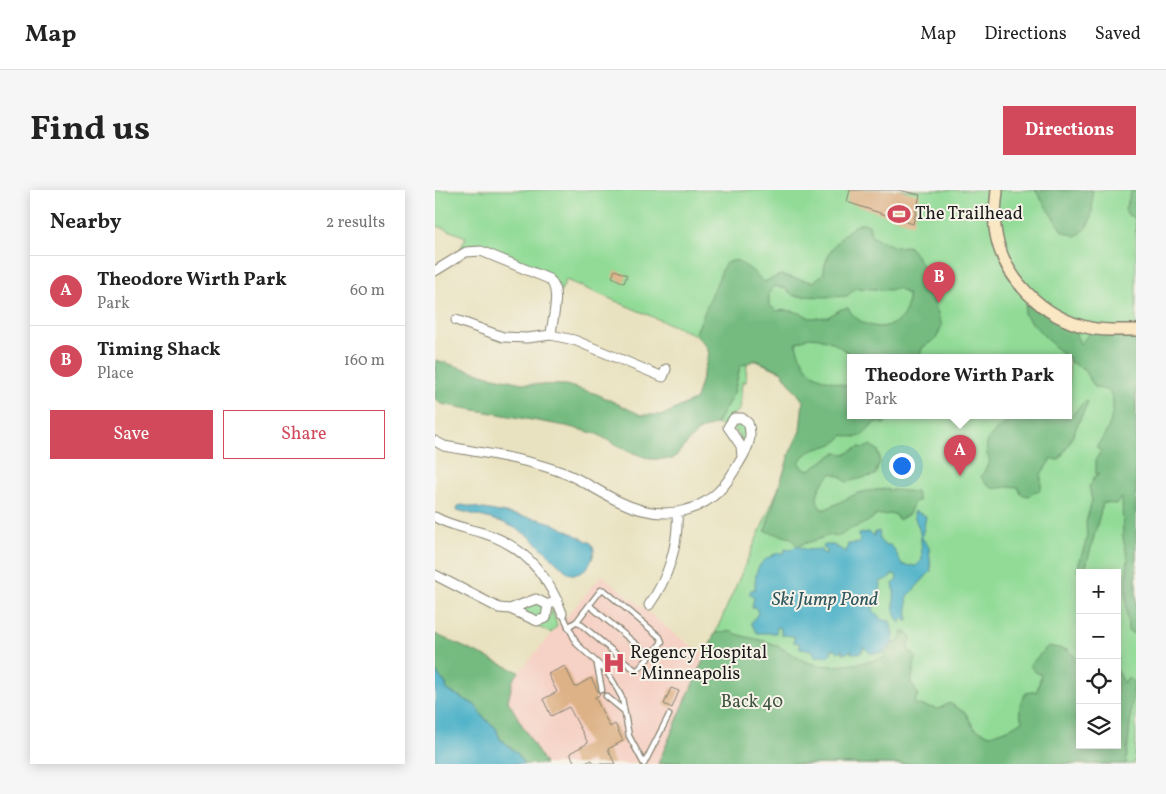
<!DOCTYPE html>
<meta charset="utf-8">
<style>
:root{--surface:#fff;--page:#f6f6f6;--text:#222;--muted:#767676;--line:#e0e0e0;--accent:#d1495b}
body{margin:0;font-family:Vollkorn,serif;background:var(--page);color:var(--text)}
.controls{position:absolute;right:15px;bottom:15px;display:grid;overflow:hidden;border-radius:0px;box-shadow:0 2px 12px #0003}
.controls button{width:45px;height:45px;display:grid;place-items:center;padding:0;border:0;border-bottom:1px solid var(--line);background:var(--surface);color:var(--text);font:25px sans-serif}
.you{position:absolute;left:466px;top:275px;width:18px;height:18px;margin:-12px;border:4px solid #fff;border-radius:50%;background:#1a73e8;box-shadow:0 0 0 8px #1a73e833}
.badge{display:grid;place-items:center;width:32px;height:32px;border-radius:50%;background:var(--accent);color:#fff;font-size:16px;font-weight:700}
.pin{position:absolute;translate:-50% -41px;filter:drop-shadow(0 1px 2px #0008)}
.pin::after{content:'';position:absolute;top:26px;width:18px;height:15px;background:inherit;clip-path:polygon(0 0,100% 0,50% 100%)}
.popup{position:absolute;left:412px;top:164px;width:225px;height:65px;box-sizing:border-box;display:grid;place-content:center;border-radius:0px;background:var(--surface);filter:drop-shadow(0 1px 4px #0005);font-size:16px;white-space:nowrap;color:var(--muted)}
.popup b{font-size:19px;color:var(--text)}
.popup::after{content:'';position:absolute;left:50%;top:100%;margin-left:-10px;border:10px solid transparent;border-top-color:var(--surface)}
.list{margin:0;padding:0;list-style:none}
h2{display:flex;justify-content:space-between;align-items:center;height:65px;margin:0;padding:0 20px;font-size:21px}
h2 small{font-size:16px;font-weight:400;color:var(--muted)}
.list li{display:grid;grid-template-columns:32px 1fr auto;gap:15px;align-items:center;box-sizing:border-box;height:70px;padding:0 20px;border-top:1px solid var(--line)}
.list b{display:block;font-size:19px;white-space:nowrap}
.list p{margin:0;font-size:16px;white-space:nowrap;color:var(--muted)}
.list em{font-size:16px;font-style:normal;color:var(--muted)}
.actions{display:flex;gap:10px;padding:15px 20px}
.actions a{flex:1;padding:11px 0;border:1px solid var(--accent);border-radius:0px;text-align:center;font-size:18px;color:var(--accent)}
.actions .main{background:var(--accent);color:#fff}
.icon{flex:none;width:28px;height:28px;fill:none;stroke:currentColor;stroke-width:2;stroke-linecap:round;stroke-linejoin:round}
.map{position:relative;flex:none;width:701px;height:574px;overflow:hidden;border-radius:0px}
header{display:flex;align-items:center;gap:30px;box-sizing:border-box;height:70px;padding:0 25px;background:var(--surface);border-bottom:1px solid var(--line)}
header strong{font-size:24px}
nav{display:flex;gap:28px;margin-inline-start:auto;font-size:18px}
.intro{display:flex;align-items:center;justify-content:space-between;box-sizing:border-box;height:120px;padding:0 30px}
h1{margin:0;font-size:35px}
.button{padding:12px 22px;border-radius:0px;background:var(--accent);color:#fff;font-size:18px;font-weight:700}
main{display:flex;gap:30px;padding:0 30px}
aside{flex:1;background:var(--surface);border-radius:0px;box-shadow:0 2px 12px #0003}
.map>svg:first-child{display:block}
.built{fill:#f6d1c5}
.green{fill:#92db97;stroke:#577c5a;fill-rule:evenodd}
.forest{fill:#75bb80;stroke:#486c4e;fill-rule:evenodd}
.water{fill:#48b0c7;stroke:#326672}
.building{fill:#ddb287}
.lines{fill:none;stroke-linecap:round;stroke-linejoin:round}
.lane-casing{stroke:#827f6e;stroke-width:7}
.street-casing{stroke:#827f6e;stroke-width:11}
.secondary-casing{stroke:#827f6e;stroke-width:14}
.lane{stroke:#fff;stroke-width:4.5}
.street{stroke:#fff;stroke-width:9}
.secondary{stroke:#fae7c3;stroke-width:11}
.labels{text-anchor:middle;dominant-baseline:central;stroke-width:4;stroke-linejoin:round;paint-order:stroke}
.poi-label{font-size:18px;fill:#1c1c1c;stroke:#f7f3e8;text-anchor:start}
.park-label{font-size:18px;fill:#3f5541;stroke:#f7f3e8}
.water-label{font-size:19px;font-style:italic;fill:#2e5760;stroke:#f7f3e8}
</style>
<header>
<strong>Map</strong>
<nav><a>Map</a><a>Directions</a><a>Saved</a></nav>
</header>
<div class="intro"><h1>Find us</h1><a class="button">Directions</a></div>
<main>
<aside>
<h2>Nearby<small>2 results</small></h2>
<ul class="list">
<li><span class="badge">A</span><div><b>Theodore Wirth Park</b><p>Park</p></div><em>60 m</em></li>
<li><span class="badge">B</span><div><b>Timing Shack</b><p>Place</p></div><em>160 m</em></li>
</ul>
<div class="actions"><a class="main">Save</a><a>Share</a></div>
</aside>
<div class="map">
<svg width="701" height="574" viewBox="0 0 701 574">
<rect width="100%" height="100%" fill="#f7f3e8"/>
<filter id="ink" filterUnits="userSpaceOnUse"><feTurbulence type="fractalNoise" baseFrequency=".02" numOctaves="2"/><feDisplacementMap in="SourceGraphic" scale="10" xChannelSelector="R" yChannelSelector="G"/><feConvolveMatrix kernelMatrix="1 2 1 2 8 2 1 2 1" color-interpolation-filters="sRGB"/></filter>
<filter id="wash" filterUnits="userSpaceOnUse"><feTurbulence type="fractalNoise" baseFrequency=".0096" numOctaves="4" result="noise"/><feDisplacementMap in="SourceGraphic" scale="20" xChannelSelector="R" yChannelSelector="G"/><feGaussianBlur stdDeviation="1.12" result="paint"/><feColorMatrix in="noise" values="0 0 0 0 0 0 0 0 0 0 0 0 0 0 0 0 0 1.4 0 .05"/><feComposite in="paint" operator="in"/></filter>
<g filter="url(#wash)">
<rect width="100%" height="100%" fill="#e9e2c0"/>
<path class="built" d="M167,385l74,60 29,20 -47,109h-113l-37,-63 5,-22z"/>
<path class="green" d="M0,0h701v135l-3,1v13h3v403l-2,22h-476l164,-375 -256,-109 -6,13 -7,-16 -18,-10 -2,1c-23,-10 -47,-25 -73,-18l6,-13 -31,-12zM416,167h218v58h-218zM645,383h37v172h-37z
M312,173l-1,19h-4l-2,28 -12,8 -4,9 -8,-3 18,-31 6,-27z
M301,232l8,3 3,11 -2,8 -13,-18z
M102,413l7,4v6l-5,5 -17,-7 1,-4z
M117,419l5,17 -6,7 -15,-7 12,-5z"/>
<path class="forest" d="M600,0h57c1,19 2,37 -16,46l-14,-5z
M697,0h4v42l-1,-14 -7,-3 -3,-6z
M428,33l6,2 2,11 24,11 13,-1c22,22 23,52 34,79l-6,14 -13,8 -4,10h-64l-23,-15 -13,-4 -10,-1 -13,6c1,7 3,11 7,18 11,22 28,17 48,27v27h39l-6,9 -9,-2c-12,14 -13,18 -32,13 -9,16 -37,9 -44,28l3,5 7,2 26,-17 11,1 13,-7 6,1 5,-3 8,5 2,12 -5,13 -29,7 -6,-6 -8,-3c-11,11 -20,22 -11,36h5l32,-16 9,-2 17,-2 32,3 3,9 -5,1 -5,12 -10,6 -4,-6 -19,1c-10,11 -25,11 -36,21l-9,-1 -34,11 -6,-8 -26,-7 25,-79 10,-21 3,-30 -22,-30 -25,-11 -16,6 -6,27 -18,31 -18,7 -25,28h-23l-27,-10 -26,-15 -31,-8 -125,-22 -6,-5 1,-39 53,16 38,8 39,1 31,9 44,21h22l33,-16 13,-46 -4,-9 -10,-9 30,-72 11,-3 14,9 14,13 16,-7 33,7 11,-9c-1,-17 21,-46 39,-50zM340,96l11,3 8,7 37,1 16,-1 9,-8 33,2 9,-2 10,7c2,37 -43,42 -60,13l-7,1 -13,8 -18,1c-9,-6 -22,-9 -33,-7l-8,-6v-12z
M591,115h4l44,24 6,15 10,-11 43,1v5h3v295h-2l-6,-3 -3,-50 3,-22 -5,-20 -1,-41 -2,1 -4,5 -13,-1 -18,67 -7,3 -1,-3 10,-32 -1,-16 6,-21 -3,-15 4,-4 -1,-3 7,-5h-3v-15l5,-8 -4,-3v-3c11,-10 22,-40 12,-54l-14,-4 -12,-18 -14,-8v-4c-8,0 -37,-35 -45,-43z
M650,211l3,1 -19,42 -10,16 -8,-1 -10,15v15l-13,7 -7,-2 -3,-7c-18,-3 -24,10 -37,-10l9,-16c-9,-17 0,-29 16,-37l3,-9h51l9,3z
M296,441c11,7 27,7 40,12 14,5 25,16 39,20 22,7 51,-1 73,-4l9,-16 6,-1 5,-10 5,1 3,5 -3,11 8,8 -5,26 7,11 -4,10 25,5 10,-6 16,9 9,16 16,7 19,-6 13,-8c-4,-11 -3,-19 4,-28l11,-2 4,-16 -7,-4 -4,-6 18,-19 20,4 12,12v83h37v-77l7,15 4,-6 6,6 -8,81h-442l-5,-3 -21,3 57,-131z
M0,444l84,38 -6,8 -5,21 37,63h-21l-7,-11 -17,-14 -4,-11 -12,-10 -9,-13 -28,-15 -1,-6 -11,-13z"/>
<path class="water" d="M27,315l76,14 14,4 39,20 3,6c0,13 -11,30 -26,24l-39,-37 -14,-8 -13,-6 -45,-12 1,-4z
M479,321l12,5 -4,22 7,9 2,24 -24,26 1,21 -1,4 -4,-4 -3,5c-11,-12 -3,-25 -7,-39l4,-5 -1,-4 -4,-1 -4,5 -7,2 -1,15 -4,1 -3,13 9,10 8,1 4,18 -5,10 -5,1v3h-14l-6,-6 -3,6h-10l1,-3 -8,4 -2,-4 -4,2 -3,-3 -4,1v4l-4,3 -3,-2 -8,2 -4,-7 -12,-1 -1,-6 -5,-1v-6l-13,-1v-7l-4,-1 -1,6h-19l-6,-10 7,-10 -2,-5h-4l2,-11 -5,-3 3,-5 3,1c0,-19 2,-27 18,-35 3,-2 7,-1 11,-2l1,-4 5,1 7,-4 10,4 14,-1v3l5,2 1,-4 -4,-2 1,-3h9l13,7 2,-8 12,-1 -1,-9 9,-2 7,4 -1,-3 5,-2 1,10 5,4h5c7,6 7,13 13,20l13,1 6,-6c-1,-11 0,-24 -4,-34 -2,-6 -4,-8 -4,-15z
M0,481l11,13 1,6 28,15 9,13 12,10 4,11 17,14 7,11h-89z"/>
<g id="blocks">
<path class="building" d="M415,0h49l21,5 -7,29 -66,-22z
M180,80l12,5 -3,8 -12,-6z
M130,476l10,21 16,-9 9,17 -5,2 15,30 5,-3 8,17 -15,8 7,15h-21l-2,-4 -9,4h-8l-5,-11 18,-10 -19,-36 -18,9 -8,-17 14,-7 -9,-18z
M236,498l8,3 -7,17 -8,-4z"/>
</g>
</g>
<g filter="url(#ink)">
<use href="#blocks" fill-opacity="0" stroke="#827f6e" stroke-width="1"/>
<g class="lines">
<defs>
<path id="lane" d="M154,415l61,51
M127,423l15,31 30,28 7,11 8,15 7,38 15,28
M133,437l9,-6 24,-31h3l56,47 2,5 -24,28h-3l-58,-49
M162,475l5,25
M171,506l18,15
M209,574l25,-49"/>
<path id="street" d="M0,81l31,-19 15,-1 68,28c13,11 3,40 2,56
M21,130l47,17 24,1 24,-3 23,5 89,37 3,-8
M0,251l9,5c39,7 84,13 120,27 19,7 35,19 54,28 44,22 91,14 116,-30 9,-15 21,-30 14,-48l-6,-5h-8l-6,9 13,19 1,11
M0,327c15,9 32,11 48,16 40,12 65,42 79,80
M0,385l64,33 11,1 26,-10 12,6 9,-5
M214,415c19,-26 30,-61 28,-93
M75,419l27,12 9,-3 2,-13"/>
<path id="secondary" d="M562,0c-1,13 -3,25 -2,38 6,49 48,90 95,100 15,3 31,2 46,2"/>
</defs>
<use href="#lane" class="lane-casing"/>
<use href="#street" class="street-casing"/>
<use href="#secondary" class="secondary-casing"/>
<use href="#lane" class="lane"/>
<use href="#street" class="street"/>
<use href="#secondary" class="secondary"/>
</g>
</g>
<defs>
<symbol id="stadium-bare" viewBox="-9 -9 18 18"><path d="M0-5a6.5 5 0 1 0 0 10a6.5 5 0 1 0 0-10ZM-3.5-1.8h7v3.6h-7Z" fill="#d1495b" stroke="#f7f3e8" stroke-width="2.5" paint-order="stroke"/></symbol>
<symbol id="hospital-bare" viewBox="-9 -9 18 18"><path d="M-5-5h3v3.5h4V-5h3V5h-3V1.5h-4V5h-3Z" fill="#d1495b" stroke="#f7f3e8" stroke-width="2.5" paint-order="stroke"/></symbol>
</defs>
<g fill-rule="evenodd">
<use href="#stadium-bare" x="448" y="8" width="32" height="32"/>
<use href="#hospital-bare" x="163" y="457" width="32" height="32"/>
</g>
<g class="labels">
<g class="poi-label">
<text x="480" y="24">The Trailhead</text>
<text x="195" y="463">Regency Hospital<tspan x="195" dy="21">- Minneapolis</tspan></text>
</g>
<g class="park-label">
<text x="317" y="512">Back 40</text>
</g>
<g class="water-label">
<text x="390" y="410">Ski Jump Pond</text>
</g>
</g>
</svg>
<div class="controls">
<button>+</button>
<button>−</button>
<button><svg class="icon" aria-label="locate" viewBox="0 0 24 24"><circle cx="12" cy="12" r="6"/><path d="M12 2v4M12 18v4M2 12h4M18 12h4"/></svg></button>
<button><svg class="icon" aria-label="layers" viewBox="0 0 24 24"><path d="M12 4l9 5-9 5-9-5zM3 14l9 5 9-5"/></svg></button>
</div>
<div class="you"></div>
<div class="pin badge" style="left:525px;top:286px">A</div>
<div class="popup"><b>Theodore Wirth Park</b>Park</div>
<div class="pin badge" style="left:504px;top:113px">B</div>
</div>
</main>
